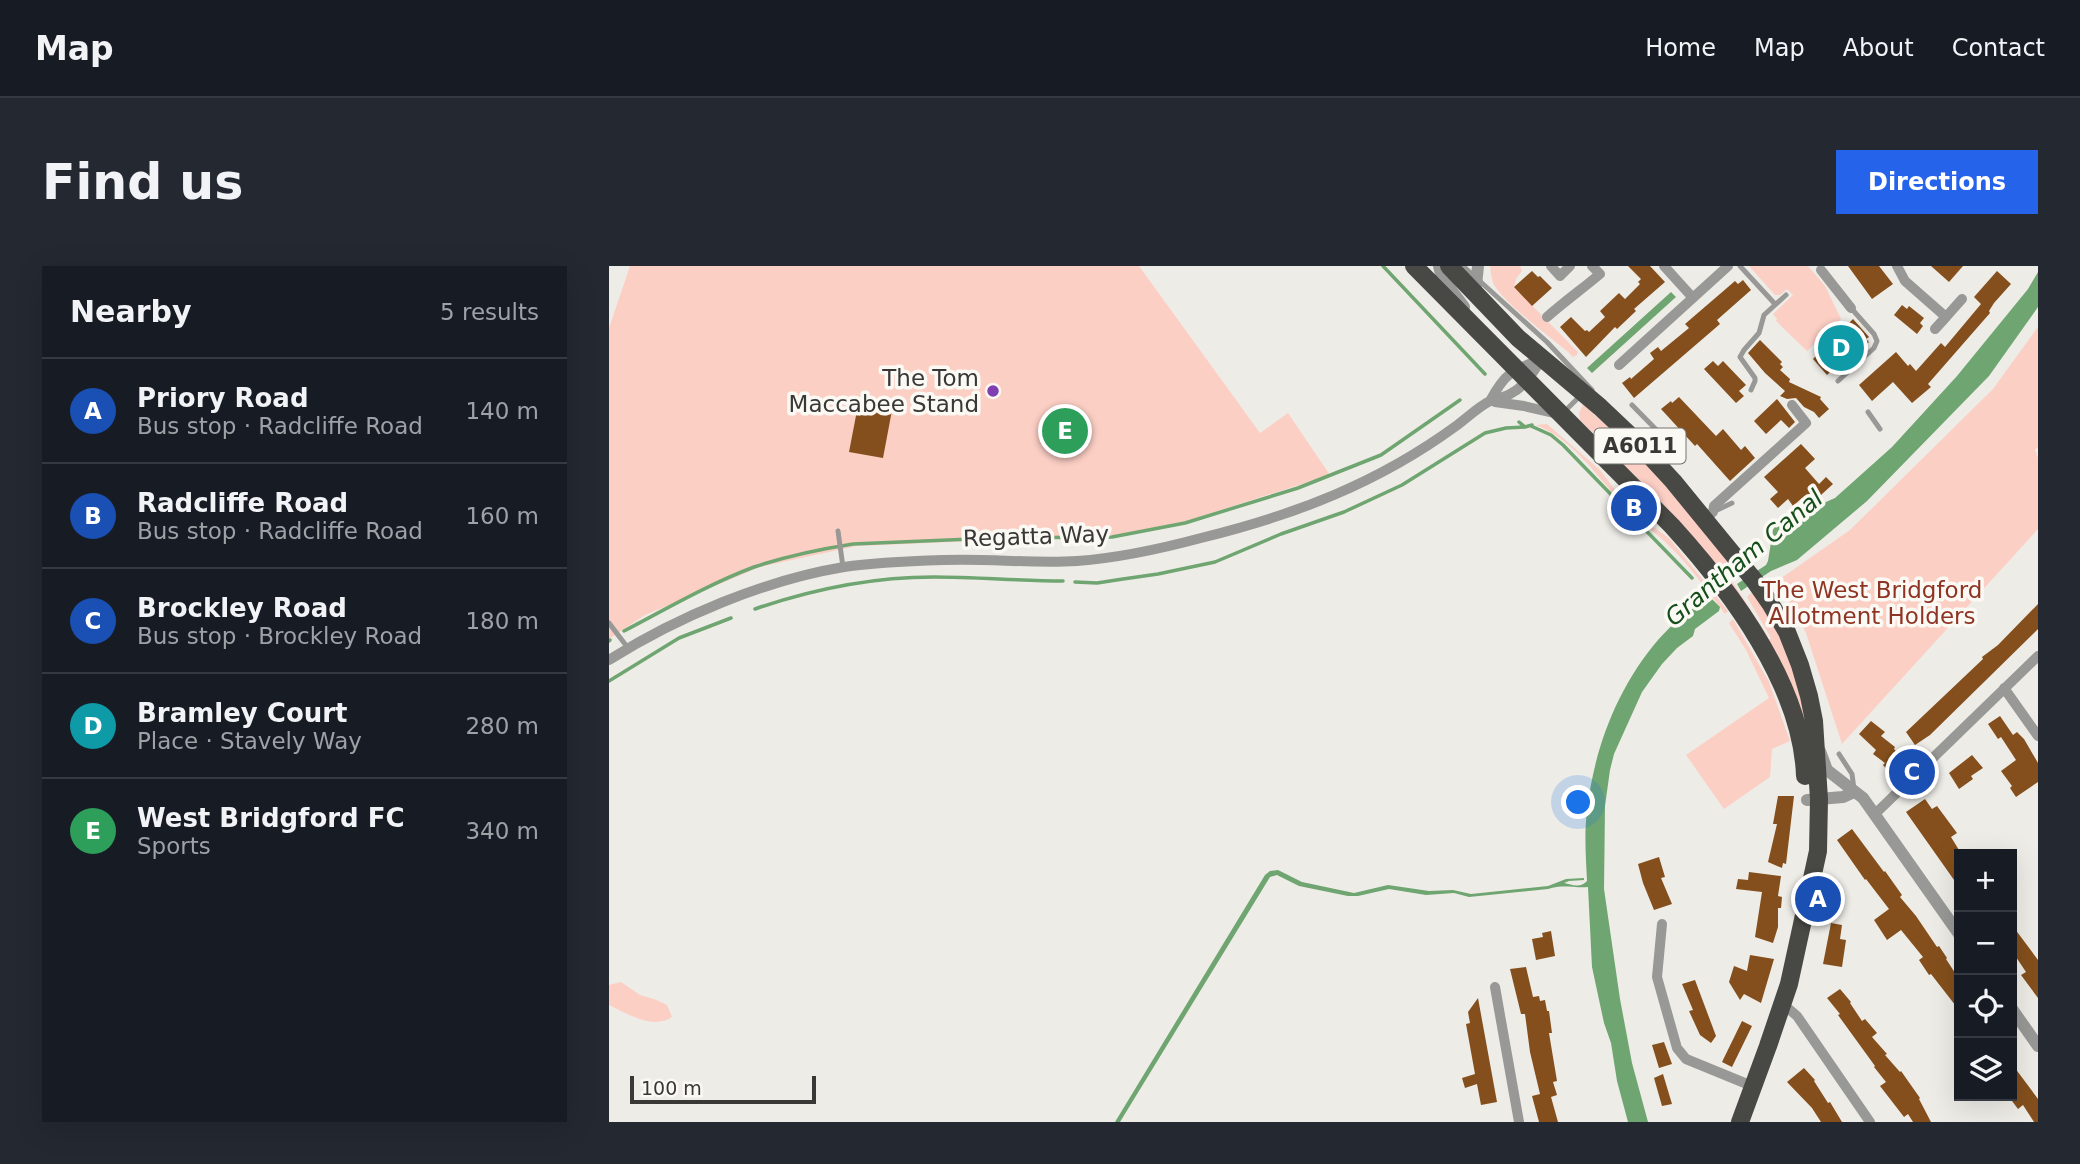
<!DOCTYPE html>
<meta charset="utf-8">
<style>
:root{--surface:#171b24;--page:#242831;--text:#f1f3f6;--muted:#9ea1a6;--line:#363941;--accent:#2563eb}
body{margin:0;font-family:"DejaVu Sans",sans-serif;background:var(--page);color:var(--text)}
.controls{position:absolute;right:21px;bottom:21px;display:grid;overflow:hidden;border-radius:0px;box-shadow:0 7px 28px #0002}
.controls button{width:63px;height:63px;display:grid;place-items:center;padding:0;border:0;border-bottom:2px solid var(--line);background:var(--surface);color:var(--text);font:35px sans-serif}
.scale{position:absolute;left:21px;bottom:18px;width:186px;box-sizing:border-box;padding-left:7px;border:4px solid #393836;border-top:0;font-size:19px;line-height:24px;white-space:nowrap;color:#393836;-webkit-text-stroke:5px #fbf9f4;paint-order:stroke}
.you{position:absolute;left:970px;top:537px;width:24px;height:24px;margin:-18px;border:5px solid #fff;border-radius:50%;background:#1a73e8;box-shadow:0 0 0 10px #1a73e833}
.badge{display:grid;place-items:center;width:46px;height:46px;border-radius:50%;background:var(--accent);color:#fff;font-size:23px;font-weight:700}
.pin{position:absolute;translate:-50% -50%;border:4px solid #fff;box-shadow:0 2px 7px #0006}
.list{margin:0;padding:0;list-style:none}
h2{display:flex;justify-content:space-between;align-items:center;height:91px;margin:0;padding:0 28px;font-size:30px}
h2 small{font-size:23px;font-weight:400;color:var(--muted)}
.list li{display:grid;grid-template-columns:46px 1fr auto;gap:21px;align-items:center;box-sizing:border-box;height:105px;padding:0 28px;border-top:2px solid var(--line)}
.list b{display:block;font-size:26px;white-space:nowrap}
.list p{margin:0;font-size:23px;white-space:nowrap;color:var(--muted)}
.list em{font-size:23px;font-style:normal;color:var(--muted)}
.icon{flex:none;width:38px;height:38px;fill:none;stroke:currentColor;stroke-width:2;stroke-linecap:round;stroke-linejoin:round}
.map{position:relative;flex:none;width:1429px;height:856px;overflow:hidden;border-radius:0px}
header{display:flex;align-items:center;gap:42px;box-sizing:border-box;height:98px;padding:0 35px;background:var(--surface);border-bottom:2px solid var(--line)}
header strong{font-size:33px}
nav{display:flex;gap:38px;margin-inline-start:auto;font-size:24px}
.intro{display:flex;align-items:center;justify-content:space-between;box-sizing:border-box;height:168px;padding:0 42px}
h1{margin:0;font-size:49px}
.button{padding:18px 32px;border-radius:0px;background:var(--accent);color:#fff;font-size:24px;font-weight:700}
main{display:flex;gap:42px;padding:0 42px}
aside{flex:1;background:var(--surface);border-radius:0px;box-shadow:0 7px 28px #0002}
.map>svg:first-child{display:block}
.green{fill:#fccfc5}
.water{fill:#6fa570}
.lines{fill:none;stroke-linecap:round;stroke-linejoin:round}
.stream{stroke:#6fa570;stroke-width:3.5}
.building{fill:#844f1c}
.service{stroke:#989896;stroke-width:5}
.minor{stroke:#989896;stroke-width:10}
.tertiary{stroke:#989896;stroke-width:12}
.trunk{stroke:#484845;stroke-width:18}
.poi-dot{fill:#813eb2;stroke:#fbf9f4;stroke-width:2.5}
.labels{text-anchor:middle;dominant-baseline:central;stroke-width:7;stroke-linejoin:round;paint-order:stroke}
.shield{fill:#fbf9f4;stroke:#73726f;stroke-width:2}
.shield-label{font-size:21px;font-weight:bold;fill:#393836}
.poi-label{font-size:23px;fill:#393836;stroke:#fbf9f4;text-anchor:end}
.street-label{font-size:23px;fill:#393836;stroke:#fbf9f4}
.park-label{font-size:23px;fill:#8f3424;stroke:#fbf9f4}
.water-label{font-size:24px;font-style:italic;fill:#144e1b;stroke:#fbf9f4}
</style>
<header>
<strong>Map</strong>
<nav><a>Home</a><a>Map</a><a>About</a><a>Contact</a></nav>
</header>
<div class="intro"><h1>Find us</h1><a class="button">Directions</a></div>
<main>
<aside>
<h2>Nearby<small>5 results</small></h2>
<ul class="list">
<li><span class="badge" style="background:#1a4fb4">A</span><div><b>Priory Road</b><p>Bus stop · Radcliffe Road</p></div><em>140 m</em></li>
<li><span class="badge" style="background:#1a4fb4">B</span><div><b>Radcliffe Road</b><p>Bus stop · Radcliffe Road</p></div><em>160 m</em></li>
<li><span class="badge" style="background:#1a4fb4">C</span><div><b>Brockley Road</b><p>Bus stop · Brockley Road</p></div><em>180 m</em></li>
<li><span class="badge" style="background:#0f9aa8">D</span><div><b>Bramley Court</b><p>Place · Stavely Way</p></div><em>280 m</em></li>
<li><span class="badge" style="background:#2e9e5b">E</span><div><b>West Bridgford FC</b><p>Sports</p></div><em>340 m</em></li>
</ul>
</aside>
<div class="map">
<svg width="1429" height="856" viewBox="0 0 1429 856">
<rect width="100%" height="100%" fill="#eeece7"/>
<path class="green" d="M21,0h509l121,167 28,-20 42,62 -150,48 -64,12 -89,4 -4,3 -2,-3 -164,7 -97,21 -115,48 -36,24v-311z
M881,0h30l2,5 -6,8 -2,8 60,61 4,4 -1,3 -4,2 -5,-5c-19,-16 -65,-49 -75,-69 -2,-6 -2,-11 -3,-17z
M1140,0h59l17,20 16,33 -34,32 -31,-30 1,-2 -4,-5 20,-19 -6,-6 -7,6h-5z
M1429,61v120l-3,3 3,8v71l-196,215 -36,-111 -29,-52 73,-51 143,-141z
M974,138l58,53 97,114 -8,7 38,59 -3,2 -46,-71 -49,-57 -90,-91 -1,-7z
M938,158l53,46 25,33 16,15 28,20 59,73 -3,3c-19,-26 -39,-53 -62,-74 -11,-10 -23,-18 -33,-28 -30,-30 -53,-71 -94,-87z
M1143,326c42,55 49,101 59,166l-44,-117 4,-3 -24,-41z
M1124,353l36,63 21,59 -18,8 -2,28 -46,32 -38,-54 83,-57 -23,-48 -17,-27z
M12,716l19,13 14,4 13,6 5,12c-19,13 -44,-3 -63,-12v-20z"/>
<path class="water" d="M1429,6v35l-49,69 -122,125 -70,59 -26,11 -30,20 -4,-7 29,-19 2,-4 5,-31 4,-8 10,-8 21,-4 27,-12 57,-51 65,-71 71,-87z
M1062,26l5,5 -84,76 -5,-5z
M1101,331l10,10 -1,4 -24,18 -2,7 -16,12 -15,16 -20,28 -28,62 -4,16 -5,36 -1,83 16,110 12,64 16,59h-20l-11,-41 -6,-38 -7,-20 -12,-56 -4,-80c-15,1 -25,-3 -40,2l-79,8 -15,-4 -28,2 -37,-6 -31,7h-10l-49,-10 -22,-11 -7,2 -150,245h-5l150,-247 5,-4 8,-1 24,12 52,11 34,-8 41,6 24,-1 18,4 77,-8 18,-7 18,-1v2l-15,1 -5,2c8,2 17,5 23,-2 -1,-23 -3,-47 0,-70 7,-62 30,-123 71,-171 9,-10 20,-21 31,-29 6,-5 12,-7 17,-13z"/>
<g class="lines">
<path class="stream" d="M774,0l102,108
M910,156l6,5 7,-2
M922,160l20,9 12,10 129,133
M466,316l22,1 26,-4 35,-5 57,-12 66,-28 63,-22 58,-27 83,-52 21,-5 19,-1
M146,343c58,-20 118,-32 179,-32 43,0 86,4 129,4
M15,365c42,-22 85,-47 130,-64 30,-10 67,-18 99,-23l142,-6 117,-1 73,-14 113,-35 83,-33 79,-55
M0,375l1,-1
M0,415l70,-43 52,-20"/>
</g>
<path class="building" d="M1019,0h22l15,16 -31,27 2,2 -19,18 -2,-2 -29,30 -26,-30 11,-10 14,14 2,-1 2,2 16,-15 -5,-6 19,-18 6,6 15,-15 -2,-2 3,-3z
M1239,0h31l14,18 -21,15z
M1322,0h32l-14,16z
M923,5l6,6 2,-1 12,12 -20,18 -18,-19z
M1388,5l14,13 -17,19 -5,8 1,2 -62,71 3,3 -19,16 -19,-21 -21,19 -13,-16 37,-33 12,14 2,-2 6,7 25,-28 4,4 36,-43 -7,-7z
M1134,14l8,10 -34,30 3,4 -86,74 -12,-15 8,-6 1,2 23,-20 -4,-6 8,-6 3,4 28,-23 -4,-4 50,-43 3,3z
M1293,39l5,4 2,-3 15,12 -4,5 3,3 -6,8 -23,-19z
M1244,53l16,18 -3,2 3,3 -33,30 -3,-3 -6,6 -14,-16z
M1151,74l22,22 -2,2 3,3 -3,3 10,9 -1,3 32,15 -1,2 9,10 -10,9 -5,-6 -10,-5 -8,-9 -9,1 -7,-3 5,-5 -20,-18 -17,-20z
M1104,95l5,5 5,-5 23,24 -7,6 5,5 -8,7 -32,-34z
M1070,131l37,39 7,-7 18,21 4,-4 10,12 -25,23 -33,-37 -2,2 -34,-37 10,-8 1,2z
M1168,133l18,23 -6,6 -8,-8 -15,14 -12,-13z
M250,134l34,5 -10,53 -34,-6z
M1192,178l14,15 -10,9 14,16 7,-7 7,7 -24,22 -7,-8 -9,8 -5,-7 -10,9 -8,-9 8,-7 -14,-15z
M1429,338v25l-108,106 -15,10 -9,-13 77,-73 -1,-2 16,-12z
M1391,450l13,19 4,-3 7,7 14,24v19l-22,15 -6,-9 2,-2 -11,-15 15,-11 -15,-23 -3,2 -10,-15z
M1262,455l14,11 -4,4 14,11 -1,2 11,12 -15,12 -7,-8 2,-2 -12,-9 3,-4 -17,-16z
M1363,489l11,13 -12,8 2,3 -14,10 -10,-16z
M1169,530h16l-8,68 -3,-1 -1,5 -14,-6 9,-38h-4z
M1316,533l7,10 5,-3 20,27 -6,4 8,13v37l-53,-75z
M1243,563l32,43 1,-1 17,24 -2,2 16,19 21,31 2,-1 8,12 -1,1 13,20v31l-28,-36 -2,1 -10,-15 4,-3 -22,-27 -14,10 -13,-20 15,-11 -23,-30 -1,1 -28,-40z
M1050,591l6,20 -4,1 11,26 -18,6 -11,-27 -5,-19z
M1140,606l32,4 -3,20 4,1 -1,11h-3v19l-5,16 -18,-6 7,-45 -26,-3 2,-10 10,1z
M1222,657l11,2 -2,14 6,1 -4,27 -19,-3z
M1403,659l26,35v38l-17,-23 5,-3 -14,-21z
M942,665l4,25 -19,4 -4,-21 11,-2 -1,-4z
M1141,689l24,4 -13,44 -17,-9 -4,6 -11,-18 5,-16 13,5z
M917,701l7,30 6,-1 1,5 5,-1 2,11h2l3,22h-3l8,48 -4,1 4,13 -6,2 7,25h-19l-7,-26 8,-2 -10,-42 -5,-38h-4l-11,-45z
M1086,714l21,56 -5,7 -11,-8 -11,-24 4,-1 -11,-26z
M1231,723l11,13 -1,1 12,18 3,-2 12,14 -5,4 15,17 -2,1 15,17 1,-1 19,27 -1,1 12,23h-18l-5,-8 -4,3 -24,-31 6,-4 -12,-15 1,-1 -37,-51 2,-1 -13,-16z
M869,732l19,104 -16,3 -4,-21 -12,4 -3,-10 13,-4 -9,-50 4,-1 -2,-11z
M1133,755l10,5 -20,41 -10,-5z
M1055,776l8,22 -13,4 -7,-23z
M1403,798l26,35v23h-4l-11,-17 -5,4 -6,-8z
M1195,802l11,12 -1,1 14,22 2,-1 12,20h-21l-9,-14 -25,-26z
M1054,808l9,30 -10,2 -8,-28z"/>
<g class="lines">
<path class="service" d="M854,0l84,76 45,48
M1131,0l35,38
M1229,115l36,-33 3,-7 -3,-7 -23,-26
M1142,124l4,-9v-3l-15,-21 4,-7 15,-17 5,-18 22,-20
M1023,139l51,52
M1259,146l12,17
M954,147l18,-18
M1104,246l19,-9
M229,265l5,36
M0,357l19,25
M1230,488l13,20 2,15"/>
<path class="minor" d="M942,0l9,10 10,-10
M1055,0l29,32
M1288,0l8,15 41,36 -11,12
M1212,4l30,38
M938,51c17,-15 35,-28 53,-43l-8,-8
M1337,51l16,-18
M1010,99l109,-99
M881,135c15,-28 22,-31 52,-42
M886,136l29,4 34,8
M1096,252l8,-6 1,-6 92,-83 -14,-18
M0,394c68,-43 156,-80 235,-93 33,-5 67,-6 100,-7 44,-2 88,4 133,1 42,-3 83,-12 124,-23 94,-23 177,-55 255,-112 11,-8 22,-19 34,-25 7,-3 14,-3 20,-7 15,-7 23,-22 32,-35
M1395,422l34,48
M1266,548l163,-158
M1053,658l-5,53 20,71 9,11 66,27
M886,721l24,135
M1174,738l14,12 73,106"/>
<path class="tertiary" d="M830,0l3,12 22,29
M866,28l3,-28
M1211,485l7,19 36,28 96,136
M1198,534l36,-3 11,-5
M1403,743l26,37"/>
<path class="trunk" d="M805,0l258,260c59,65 130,160 133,250
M840,0l69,72 82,69 36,34 37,40 81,99 16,23 17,29 13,33 9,31 5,25 5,78 -1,52 -29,133 -21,62 -28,76"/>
</g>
<circle class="poi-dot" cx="384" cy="125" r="7"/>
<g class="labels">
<rect class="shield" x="985.5" y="162.5" width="91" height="35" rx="5"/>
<g class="shield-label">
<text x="1031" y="180">A6011</text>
</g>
<g class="poi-label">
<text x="370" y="112">The Tom<tspan x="370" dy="26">Maccabee Stand</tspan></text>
</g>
<g class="street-label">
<text transform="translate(427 270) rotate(-2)">Regatta Way</text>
</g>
<g class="park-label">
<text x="1263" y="324">The West Bridgford<tspan x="1263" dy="26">Allotment Holders</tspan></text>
</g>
<g class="water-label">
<text transform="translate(1135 292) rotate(-40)">Grantham Canal</text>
</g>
</g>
</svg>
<div class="controls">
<button>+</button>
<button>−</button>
<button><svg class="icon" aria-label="locate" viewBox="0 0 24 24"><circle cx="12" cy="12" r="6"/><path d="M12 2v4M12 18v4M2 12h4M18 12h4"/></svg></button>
<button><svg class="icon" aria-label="layers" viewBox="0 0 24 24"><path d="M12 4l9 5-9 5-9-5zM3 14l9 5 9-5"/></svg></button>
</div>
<div class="scale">100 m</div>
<div class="you"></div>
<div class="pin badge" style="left:1209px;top:633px;background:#1a4fb4">A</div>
<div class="pin badge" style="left:1025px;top:242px;background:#1a4fb4">B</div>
<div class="pin badge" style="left:1303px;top:506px;background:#1a4fb4">C</div>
<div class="pin badge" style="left:1232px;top:82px;background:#0f9aa8">D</div>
<div class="pin badge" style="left:456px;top:165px;background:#2e9e5b">E</div>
</div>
</main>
